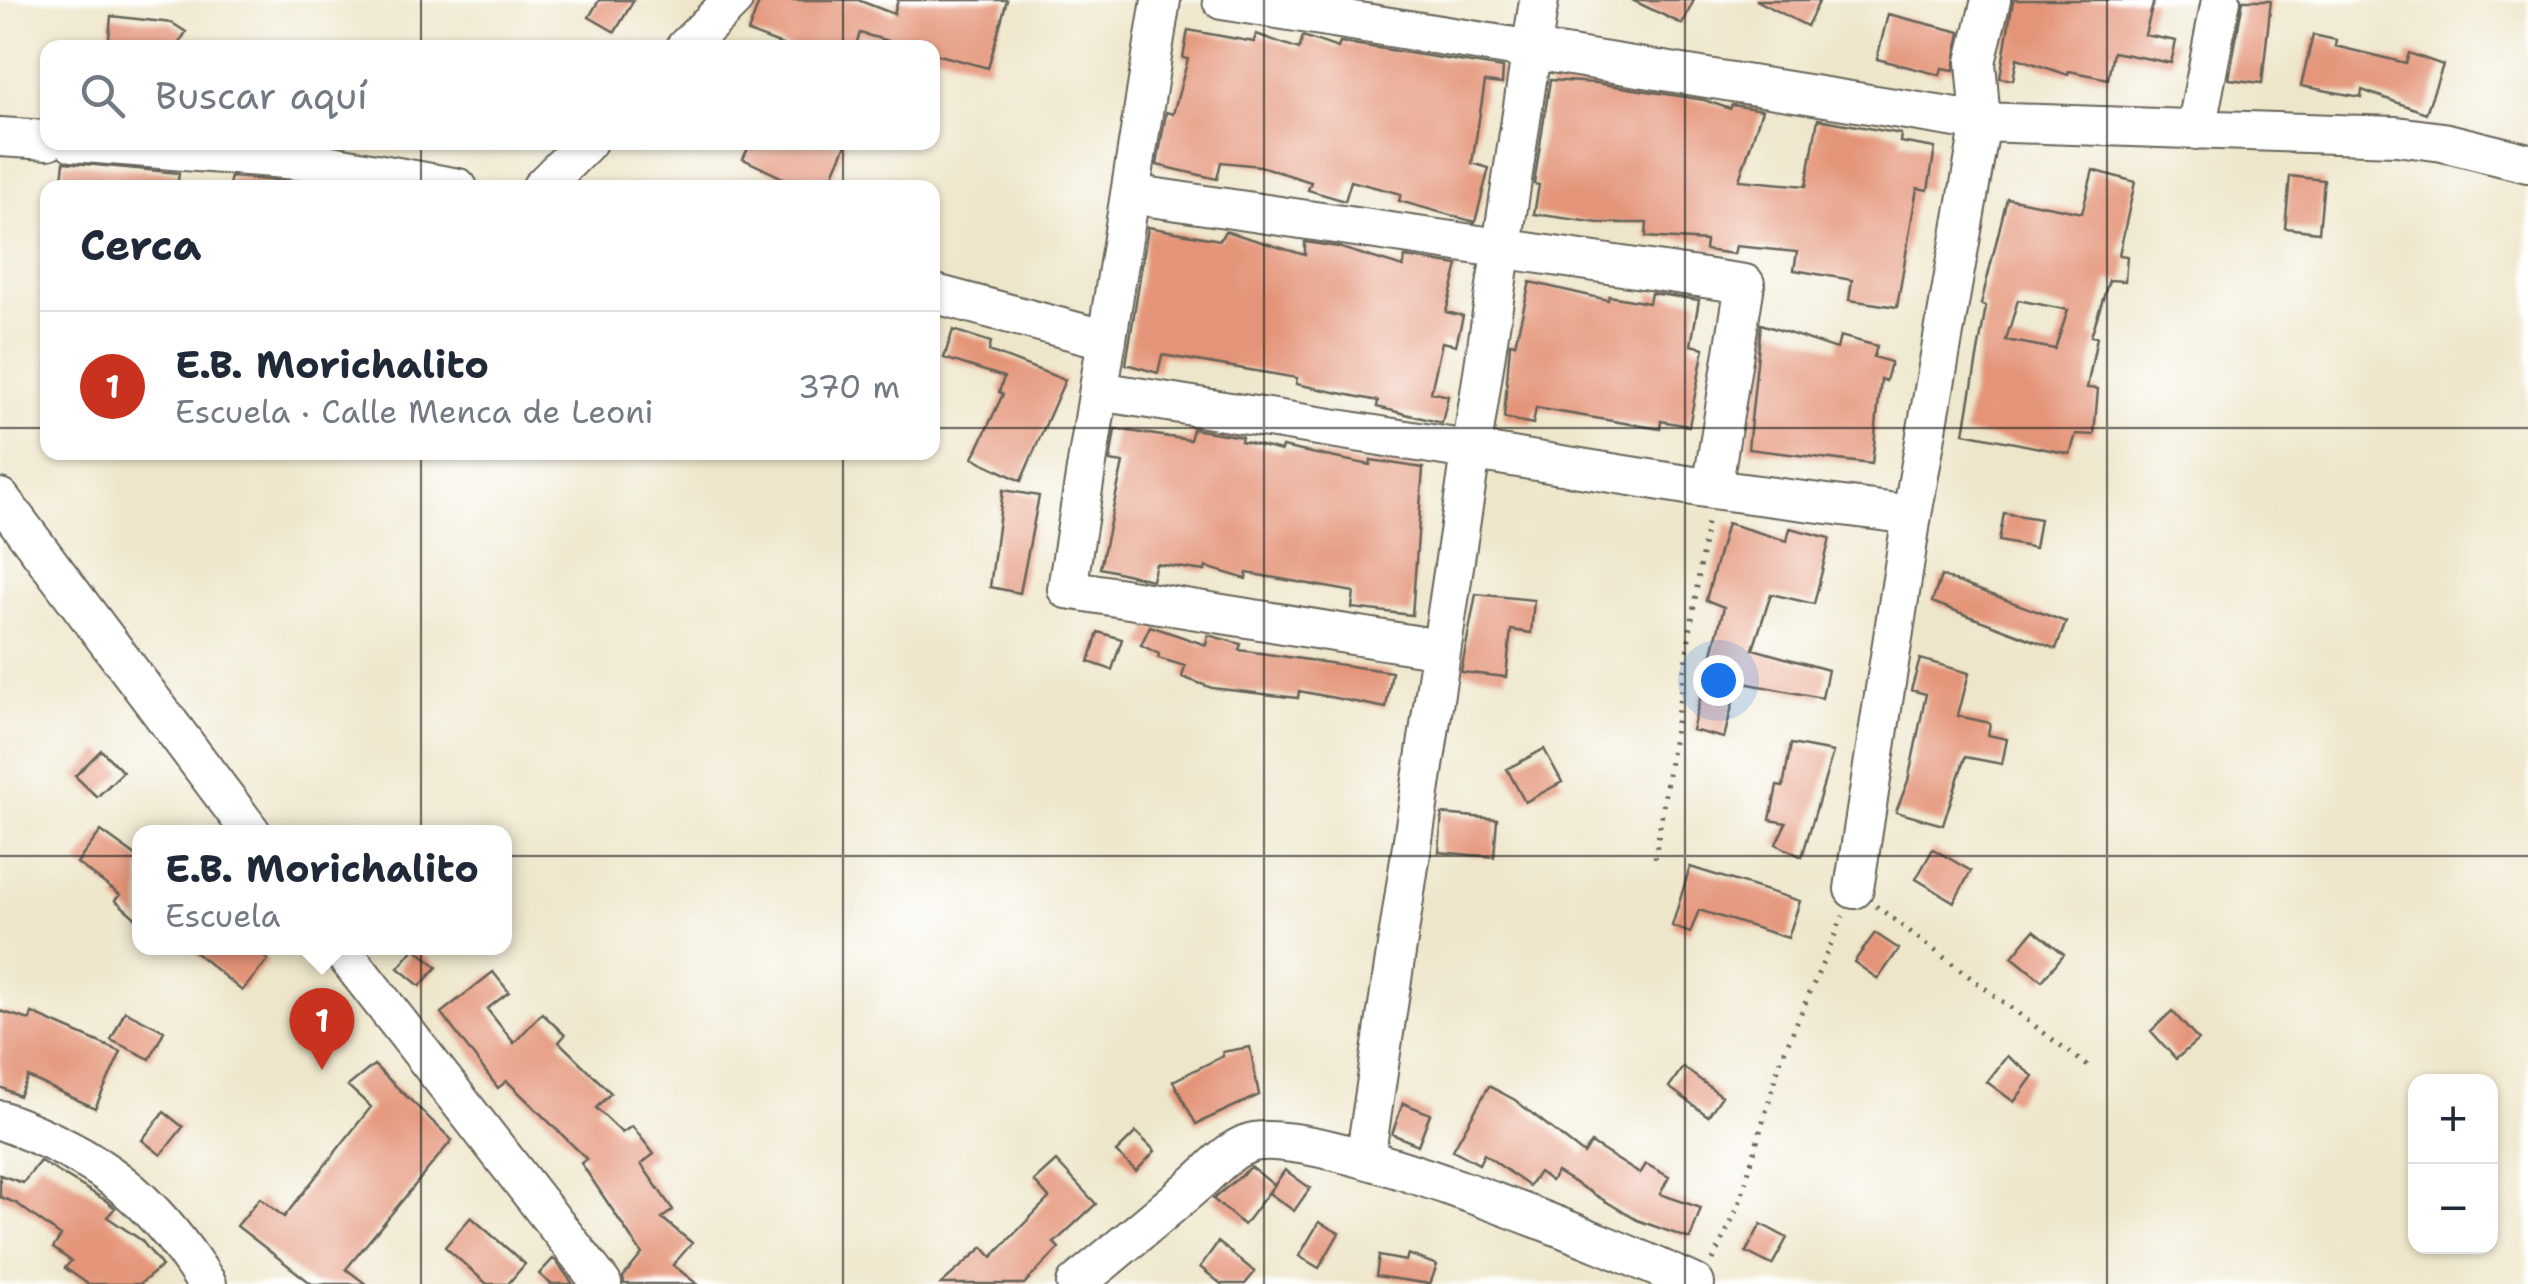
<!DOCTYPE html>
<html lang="es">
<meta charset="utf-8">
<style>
:root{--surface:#fff;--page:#f6f6f7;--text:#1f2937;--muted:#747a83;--line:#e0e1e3;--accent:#c8321e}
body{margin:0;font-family:"Shantell Sans",sans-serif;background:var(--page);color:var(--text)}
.controls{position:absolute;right:30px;bottom:30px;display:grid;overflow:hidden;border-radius:20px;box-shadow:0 2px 8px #0004}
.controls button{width:90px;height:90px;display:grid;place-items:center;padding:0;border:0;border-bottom:2px solid var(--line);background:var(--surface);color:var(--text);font:50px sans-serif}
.you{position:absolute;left:1718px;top:680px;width:35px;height:35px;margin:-25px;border:8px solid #fff;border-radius:50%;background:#1a73e8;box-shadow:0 0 0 15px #1a73e833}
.badge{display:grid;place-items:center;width:65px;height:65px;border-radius:50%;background:var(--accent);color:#fff;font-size:32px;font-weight:700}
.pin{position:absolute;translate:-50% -82px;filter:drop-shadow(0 2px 5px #0008)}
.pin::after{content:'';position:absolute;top:52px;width:35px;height:30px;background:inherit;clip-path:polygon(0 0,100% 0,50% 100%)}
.popup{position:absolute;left:132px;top:825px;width:380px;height:130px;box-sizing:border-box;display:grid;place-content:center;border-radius:20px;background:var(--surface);filter:drop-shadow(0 2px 8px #0005);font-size:32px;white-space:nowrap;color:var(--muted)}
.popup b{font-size:38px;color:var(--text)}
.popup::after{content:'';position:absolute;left:50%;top:100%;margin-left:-20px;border:20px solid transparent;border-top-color:var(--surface)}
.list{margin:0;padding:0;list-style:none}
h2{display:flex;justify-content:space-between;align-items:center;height:130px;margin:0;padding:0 40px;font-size:42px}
h2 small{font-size:32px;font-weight:400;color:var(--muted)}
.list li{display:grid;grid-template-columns:65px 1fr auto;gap:30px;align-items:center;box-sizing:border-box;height:150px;padding:0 40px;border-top:2px solid var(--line)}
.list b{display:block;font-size:38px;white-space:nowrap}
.list p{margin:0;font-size:32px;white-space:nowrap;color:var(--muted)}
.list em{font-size:32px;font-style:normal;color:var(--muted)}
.icon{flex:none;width:55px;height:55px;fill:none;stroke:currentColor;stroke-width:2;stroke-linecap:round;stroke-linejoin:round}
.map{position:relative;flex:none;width:2528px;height:1284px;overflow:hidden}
.search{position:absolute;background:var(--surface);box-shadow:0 2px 8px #0004;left:40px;top:40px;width:900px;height:110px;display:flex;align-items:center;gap:25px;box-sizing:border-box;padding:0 35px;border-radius:20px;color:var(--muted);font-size:38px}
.panel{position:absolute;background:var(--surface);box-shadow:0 2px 8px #0004;left:40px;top:180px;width:900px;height:280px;border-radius:20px}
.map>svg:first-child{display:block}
.building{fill:#e49478;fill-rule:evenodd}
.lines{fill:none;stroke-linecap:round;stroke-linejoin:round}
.minor-casing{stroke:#666359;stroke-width:42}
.path{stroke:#666359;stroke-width:5;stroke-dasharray:2.5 8;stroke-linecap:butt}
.minor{stroke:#fff;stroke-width:38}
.grid{fill:none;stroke:#1c1c1c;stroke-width:2.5;stroke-opacity:0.55}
</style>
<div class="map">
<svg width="2528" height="1284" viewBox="0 0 2528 1284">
<rect width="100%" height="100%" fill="#fff"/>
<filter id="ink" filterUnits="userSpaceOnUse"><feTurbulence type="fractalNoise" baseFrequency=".01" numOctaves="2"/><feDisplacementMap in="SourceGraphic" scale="20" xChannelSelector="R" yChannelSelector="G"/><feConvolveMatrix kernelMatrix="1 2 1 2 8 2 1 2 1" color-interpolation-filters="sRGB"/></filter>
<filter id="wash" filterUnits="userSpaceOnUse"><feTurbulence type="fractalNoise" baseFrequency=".0048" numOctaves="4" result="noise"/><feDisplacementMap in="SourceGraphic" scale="40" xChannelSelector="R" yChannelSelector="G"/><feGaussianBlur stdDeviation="2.25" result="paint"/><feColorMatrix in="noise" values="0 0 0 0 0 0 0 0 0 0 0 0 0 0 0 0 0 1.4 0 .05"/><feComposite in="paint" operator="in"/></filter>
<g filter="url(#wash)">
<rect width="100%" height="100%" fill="#eee6ca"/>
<g id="blocks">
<path class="building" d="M599,0h35l-19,32 -26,-15z
M760,0h98l36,14 4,-14h109l-19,68 -56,-15v-5h-19l-53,-15 -5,15h-65l-42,-16z
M1632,0h62l-12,24z
M1756,0h64l-13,26z
M2013,0h141l-9,35 31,6 -5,22 -58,-11 -5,27 -39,-8 -1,4 -51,-17 -4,22 -13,-2z
M2243,0h28l-9,83 -33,-4z
M1888,14l72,18 -6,38 -12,-2 -2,7 -63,-16z
M111,16l61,7 14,9 -10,16h-68z
M1188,30l66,12 2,-8 43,15 4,-13 35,12 2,-6 163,26 -1,16 -17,-2 -13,81 17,5 -14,54 -76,-21 2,-7 -50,-13 -6,20 -37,-11 3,-8 -51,-16 -39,-4 -4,17 -60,-14 9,-53 7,2 15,-55 -5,-1z
M2313,35l23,5 -1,6 71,17 3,-10 34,12 -17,48 -64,-23 -1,7 -60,-11z
M1550,80l46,3 108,17 26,9 2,-4 30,5 -23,70 67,6 12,-67 83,15 -1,8 35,6 -7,42 -11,-2 -20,119 -48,-7 3,-20 -58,-10 3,-18 -61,-6 -2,8 -29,-4 1,-9 -60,-4 1,-14h-48l-65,-9 5,-29 -5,-1z
M751,142h96l-20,46h-23l-61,-29z
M64,162l115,11 -2,15h-116z
M2093,170l42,12 -16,73 8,1 -2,25 -16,-1 -18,56 6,1 -10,51 11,1 -4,46 -18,-1 -6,20 -106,-21 22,-127 -5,-2 26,-106 75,15zM2018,300l50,10 -13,39 -49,-9z
M2290,176l34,4 -5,52 -34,-4z
M231,177l62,5 1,1 -1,5h-65z
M1148,227l72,13 5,-9 80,24v-13l33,5 65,20 2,-10 53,8 -12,47 17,4 -7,29 -14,-3 -11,50 17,4 -6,27 -65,-16 1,-6 -82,-17 1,-6 -135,-23 -4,18 -32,-9z
M1530,282l78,18 1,-4 40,7 2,-10 48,7 -8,45 13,3 -15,78 -28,-5 -1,8 -124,-21 -3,16 -29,-6 6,-75 5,1z
M1761,324l76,25 3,-13 37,10 -3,11 17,5 -5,19 -5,-2 -9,85 -124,-15z
M953,330l38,12 -2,9 76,29 -44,101 -48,-23 30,-64 -4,-2 5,-15 -60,-19z
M1115,429l75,11 3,-11 49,8 -1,4 40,10 1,-4 88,18 1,-5 52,8 -11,147 -60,-7 2,-16 -107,-19 -1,6 -40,-12 -1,4 -49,-7 -4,16 -52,-12 23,-105 -13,-2z
M1003,490l36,6 -19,97 -30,-6z
M2004,513l36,6 -5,29 -36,-7z
M1727,523l60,18 3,-13 40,10 -16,66 -43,-10 -18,55 75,21 -6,28 -84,-16 -14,56 -32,-8 32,-123 -18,-7z
M1941,576l125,46 -10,27 -124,-47z
M1476,594l58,6 -3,33 -20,-3 -5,47 -45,-5z
M1150,626l56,19 2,-10 33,9 -2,6 153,22 -6,36 -87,-17 -1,7 -86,-10 -30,-11 3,-11 -27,-8 1,-4 -18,-9z
M1098,632l24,7 -10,31 -23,-8z
M1920,659l49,14 -11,43 32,7 -2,12 19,4 -5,25 -37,-7 -22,68 -47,-13 12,-31 18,-87 -15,-4z
M1791,744l42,8 -31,105 -26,-13 10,-21 -16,-3 7,-34 6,1z
M1544,749l18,33 -37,20 -18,-33z
M101,750l22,22 -26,25 -22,-21z
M1442,814l55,5 -3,38 -55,-5z
M101,831l39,28v63l-25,-22 5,-5 -43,-32z
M1933,849l38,22 -17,31 -38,-23z
M1690,867l110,34 -12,37 -89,-28 -9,23 -18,-7z
M2034,930l30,24 -22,27 -30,-24z
M1875,933l24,16 -21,30 -24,-17z
M190,948h63l15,12 -26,31z
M415,948l22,19 -17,19 -22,-18z
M493,972l16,20 -22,17 27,34 28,-30 23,22 -6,7 52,51 -15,15 26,25 10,-7 22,28 -13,10 32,46 -11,8 30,25 -19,22 24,19h-73l-1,-7 19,-23 -61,-91 6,-4 -80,-78 -9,7 -57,-75z
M0,1011l30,9 2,-7 89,39 -26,56 -67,-31 -9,19 -19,-9z
M125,1011l39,20 -14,28 -39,-19z
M2172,1011l26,29 -22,19 -25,-28z
M1250,1047l9,48 -63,29 -23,-43 50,-25 -1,-4z
M2007,1056l26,20 -19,26 -27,-20z
M374,1065l78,75 -106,129 20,15h-54l-75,-58 23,-28 24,19 87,-110 -23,-21z
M1683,1067l39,29 -14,20 -39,-29z
M1489,1086l26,14 69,54 7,-11 49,31 6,-10 23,13 -9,17 41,14 -11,31 -53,-19 -80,-48 -6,9 -12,-9 -10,14 -45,-32 -5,10 -26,-14z
M1403,1103l27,11 -12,31 -26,-11z
M164,1112l19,15 -22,28 -19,-15z
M1136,1132l19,19 -19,20 -20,-19z
M40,1161l65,39 10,8 -8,9 34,23 21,26 -22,18h-52l-23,-16 6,-7 -18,-13 8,-12 -45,-33 -16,-6v-22l23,8z
M1056,1161l40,43 -42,39 5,5 -35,36h-83l42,-37 9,10 57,-59 -15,-17z
M1251,1167l23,18 -30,40 -31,-26z
M1285,1170l25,18 -16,23 -25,-18z
M471,1217l54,47 -17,20h-21l-42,-37z
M1319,1222l20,11 -20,35 -20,-12z
M1761,1224l26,14 -15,27 -26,-13z
M1218,1242l37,30 -10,12h-24l-21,-17z
M1408,1254l29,11 -7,19 -54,-8 3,-20 27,5z
M553,1259l3,2 17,23h-22l-12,-10z"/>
</g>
</g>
<g filter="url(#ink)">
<use href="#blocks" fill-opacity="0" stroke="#666359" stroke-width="2.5"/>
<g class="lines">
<defs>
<path id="minor" d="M1161,0l-94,589 373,60
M1222,0l759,122 415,14 47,6 85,21
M685,48l48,-48
M2196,130l25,-130
M0,137l48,3
M73,142l236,19 149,27
M541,188l46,-46
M1130,194l615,90 -33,205
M932,293l175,47
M1099,391l613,98 200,26
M0,498l251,334
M1854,889l58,-374 69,-393 -5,-60 15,-62
M340,948l262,336
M0,1120c98,36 151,75 207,164
M1365,1159l174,-1159
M1076,1284c41,-34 83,-68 123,-103 15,-13 29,-30 48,-37 62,-25 376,107 448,140"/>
</defs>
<use href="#minor" class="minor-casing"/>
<path class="path" d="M1655,858l53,-342
M1876,906l217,164
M1713,1260l26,-55 42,-146 62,-143"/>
<use href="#minor" class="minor"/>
</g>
</g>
<path class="grid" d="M421,0v48M843,0v48M1264,0v1284M1685,0v1284M2107,0v1284M421,142v46M843,142v46M0,428h48M932,428h1596M421,452v832M843,452v832M0,856h2528"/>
</svg>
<div class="controls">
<button>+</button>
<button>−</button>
</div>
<div class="you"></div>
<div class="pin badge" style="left:322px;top:1070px">1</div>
<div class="popup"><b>E.B. Morichalito</b>Escuela</div>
<div class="search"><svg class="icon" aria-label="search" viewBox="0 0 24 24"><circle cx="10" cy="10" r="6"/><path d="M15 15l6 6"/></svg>Buscar aquí</div>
<section class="panel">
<h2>Cerca<small></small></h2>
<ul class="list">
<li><span class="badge">1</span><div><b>E.B. Morichalito</b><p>Escuela · Calle Menca de Leoni</p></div><em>370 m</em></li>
</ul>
</section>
</div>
